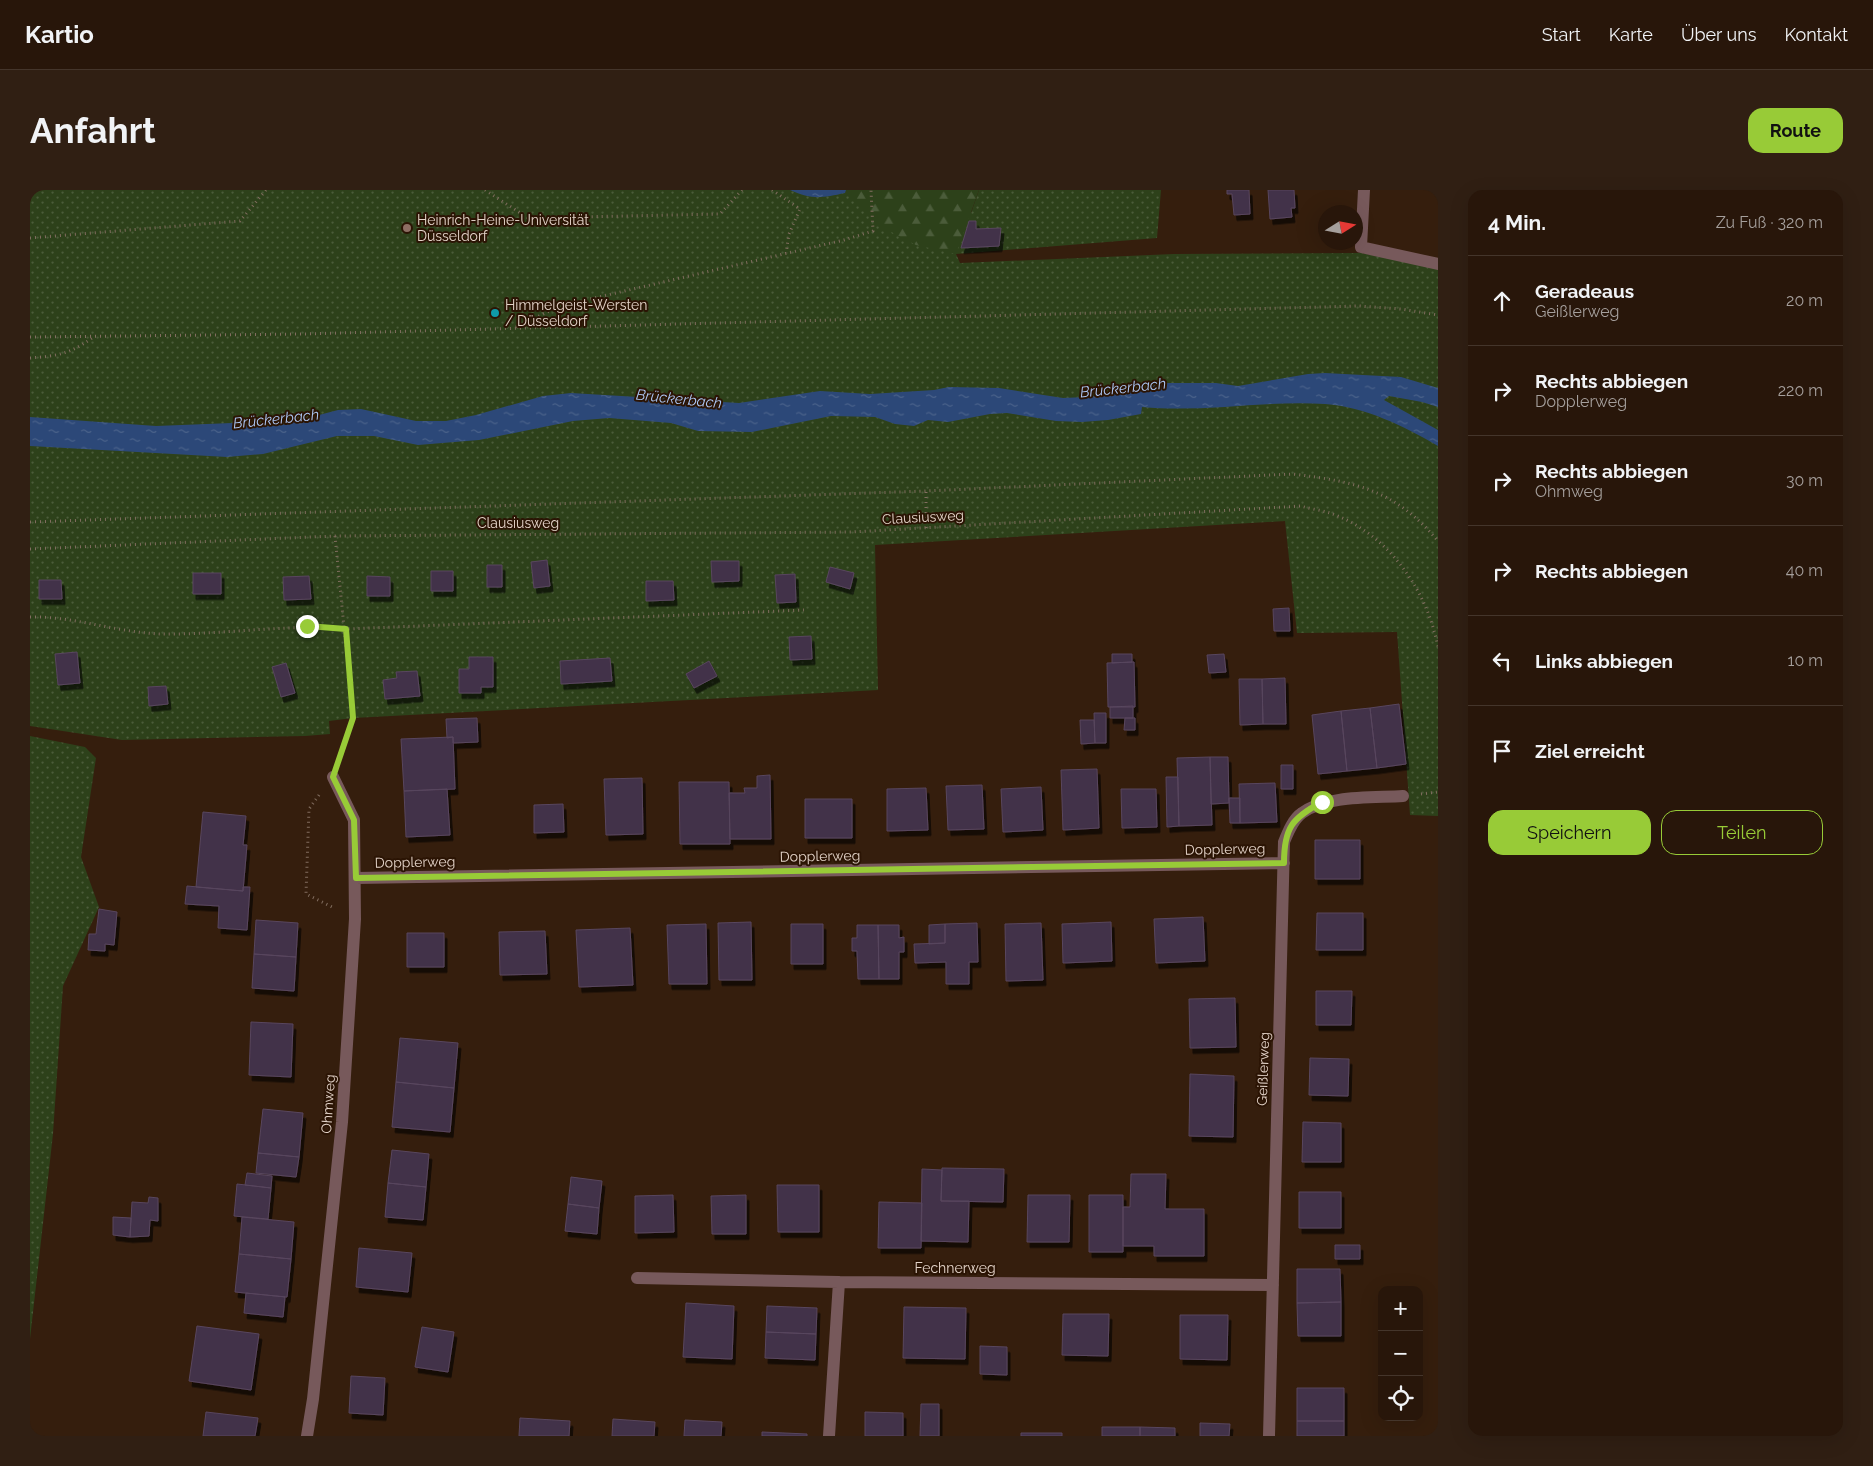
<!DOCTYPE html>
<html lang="de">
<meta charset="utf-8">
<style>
:root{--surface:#28160a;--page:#301f13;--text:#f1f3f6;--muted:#a59f9c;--line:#44352b;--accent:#98cb37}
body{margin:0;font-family:Raleway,sans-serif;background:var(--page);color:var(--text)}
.controls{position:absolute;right:15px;bottom:15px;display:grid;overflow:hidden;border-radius:10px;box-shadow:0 5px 20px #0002}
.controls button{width:45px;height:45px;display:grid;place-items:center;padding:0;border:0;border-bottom:1px solid var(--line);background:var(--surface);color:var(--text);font:25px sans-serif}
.compass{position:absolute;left:1288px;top:15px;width:45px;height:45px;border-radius:50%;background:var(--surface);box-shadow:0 5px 20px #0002;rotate:79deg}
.stop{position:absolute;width:15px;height:15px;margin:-11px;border:4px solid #98cb37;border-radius:50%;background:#fff}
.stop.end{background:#98cb37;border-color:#fff;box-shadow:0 1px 5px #0008}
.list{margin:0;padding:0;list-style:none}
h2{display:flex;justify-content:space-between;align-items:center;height:65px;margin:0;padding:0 20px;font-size:21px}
h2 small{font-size:16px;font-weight:400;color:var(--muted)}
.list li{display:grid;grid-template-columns:32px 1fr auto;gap:15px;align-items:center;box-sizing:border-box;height:90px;padding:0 20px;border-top:1px solid var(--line)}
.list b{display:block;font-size:19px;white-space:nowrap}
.list p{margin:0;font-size:16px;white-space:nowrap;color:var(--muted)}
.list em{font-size:16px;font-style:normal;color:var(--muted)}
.actions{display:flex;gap:10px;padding:15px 20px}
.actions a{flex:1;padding:11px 0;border:1px solid var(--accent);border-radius:15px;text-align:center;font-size:18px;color:var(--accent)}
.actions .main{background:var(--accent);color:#111}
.icon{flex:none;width:28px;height:28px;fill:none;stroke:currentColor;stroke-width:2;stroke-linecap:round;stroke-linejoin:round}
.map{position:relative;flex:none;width:1408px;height:1246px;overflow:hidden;border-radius:15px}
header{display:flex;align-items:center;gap:30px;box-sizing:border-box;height:70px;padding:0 25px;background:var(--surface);border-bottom:1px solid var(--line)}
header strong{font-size:24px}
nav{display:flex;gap:28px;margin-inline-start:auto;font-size:18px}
.intro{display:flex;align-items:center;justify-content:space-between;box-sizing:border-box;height:120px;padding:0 30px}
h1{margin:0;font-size:35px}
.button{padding:12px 22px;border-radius:15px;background:var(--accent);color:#111;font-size:18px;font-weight:700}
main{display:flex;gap:30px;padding:0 30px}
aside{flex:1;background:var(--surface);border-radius:15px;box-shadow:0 5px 20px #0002}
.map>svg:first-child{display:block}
.green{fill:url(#green-dots)}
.forest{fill:url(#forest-firs)}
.water{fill:url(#water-ripples)}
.building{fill:#423148;stroke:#58465e;filter:url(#shadow)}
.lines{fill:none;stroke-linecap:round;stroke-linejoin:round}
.path{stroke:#826e60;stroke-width:3;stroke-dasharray:1 4;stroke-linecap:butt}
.minor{stroke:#77595b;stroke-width:12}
.route{stroke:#98cb37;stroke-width:6}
.education-dot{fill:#8d6e63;stroke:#2b1404;stroke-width:2}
.culture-dot{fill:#0f9aa8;stroke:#2b1404;stroke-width:2}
.labels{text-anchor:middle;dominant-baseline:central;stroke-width:4;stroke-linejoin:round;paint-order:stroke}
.poi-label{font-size:14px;fill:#e3d3c8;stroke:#2b1404;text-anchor:start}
.street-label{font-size:14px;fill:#e3d3c8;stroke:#2b1404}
.water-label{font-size:15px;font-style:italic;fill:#adc8f6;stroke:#2b1404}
</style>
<header>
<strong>Kartio</strong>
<nav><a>Start</a><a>Karte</a><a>Über uns</a><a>Kontakt</a></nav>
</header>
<div class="intro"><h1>Anfahrt</h1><a class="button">Route</a></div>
<main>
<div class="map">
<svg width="1408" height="1246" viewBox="0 0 1408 1246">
<defs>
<pattern id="green-dots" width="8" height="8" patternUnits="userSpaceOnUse" patternTransform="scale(1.25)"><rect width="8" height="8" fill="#2d411a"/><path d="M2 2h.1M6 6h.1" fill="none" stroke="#4b5c3a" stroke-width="1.8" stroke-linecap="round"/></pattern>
<pattern id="forest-firs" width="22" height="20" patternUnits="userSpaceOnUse" patternTransform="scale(1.25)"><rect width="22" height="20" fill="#2d411a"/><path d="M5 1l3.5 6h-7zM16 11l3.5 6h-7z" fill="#4b5c3a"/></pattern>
<pattern id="water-ripples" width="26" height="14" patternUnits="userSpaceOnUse" patternTransform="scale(1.25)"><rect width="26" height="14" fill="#2c4878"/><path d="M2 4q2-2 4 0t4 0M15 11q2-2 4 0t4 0" fill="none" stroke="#4a628a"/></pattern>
<filter id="shadow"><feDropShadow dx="3" dy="5.5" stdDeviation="0" flood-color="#0009"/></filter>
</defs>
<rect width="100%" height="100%" fill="#351e0d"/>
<path class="green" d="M0,0h821l120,23 8,-23h182l-4,48 -201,16 4,9 214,-9 187,-1 77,14v549l-28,-1 -13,-183 -100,1 -12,-112 -410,24 3,145 -525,28 -24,3 1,13 -25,2 -183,4 -92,-14z
M0,546l55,11 11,11 -15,99 18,50 -36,79 -10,148 -23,205z"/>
<path class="forest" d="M816,0h133l-23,64 -40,-9 -36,-19 -16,-20 -19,-13z"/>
<path class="water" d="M760,0h56l-1,3c-23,5 -33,7 -55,-3z
M1295,183l76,4 37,11v19l-16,-5 -33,-6 -5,4 54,30v16c-34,-20 -73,-39 -113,-42 -61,-4 -122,9 -183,3l-1,7 -33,6 -26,2 -26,-1 -49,-8 -17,1 -42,8 -20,-2 -14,6 -19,-2 -20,-7 -44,-1 -79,16 -54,-1 -27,-8 -62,-5 -36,3 -94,19 -61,5 -44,-9h-37l-74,18 -36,3 -197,-11v-29l126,9 76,-3 35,3 14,-1 57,-15 23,-1 55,12h30l30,-6 67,-19 28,-3 168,10 81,-12 50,3 64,-4 15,-3 50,1 64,10 23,-1 31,-3 48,-11h51l22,3 70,-12z"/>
<path class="building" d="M1197,0h22l1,24 -16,1 -2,-21h-5z
M1238,0h26l1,18h-4l1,9 -22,2z
M939,31h7v8l25,-1 -2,18 -38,2z
M517,370l3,26 -16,2 -3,-26z
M681,371h28v20l-27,1z
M457,375h15v22h-15z
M800,377l24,6 -4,16 -24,-7z
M401,381h22v20h-22z
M163,383h28v21h-28z
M765,384l1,28 -19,1 -2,-28z
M279,386l2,23 -27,1 -1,-23z
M337,386l23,1v19h-23z
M9,390h22l1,19h-23z
M616,391h27l1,19 -28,1z
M1259,418l1,23h-16l-1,-22z
M781,446l1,23 -22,1 -1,-23z
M47,462l3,31 -22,2 -3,-31z
M1082,464h20v8l-20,1z
M1194,464l2,18 -17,1 -2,-18z
M439,467h24v30h-12v6h-22v-24h10z
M580,468l2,23 -51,3 -1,-23z
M679,471l8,15 -23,12 -8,-14z
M1104,472l1,45h-27l-1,-44z
M256,473l9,30 -14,4 -9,-30z
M387,481l3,25 -35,3 -2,-19 14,-2 -1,-6z
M1255,488l1,46h-23l-1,-45z
M1209,489h23l1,45 -23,1z
M136,496l2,18 -19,2 -1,-19z
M1369,514l7,60 -29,4 -7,-60z
M1103,516v12h-23v-11z
M1340,518l7,60 -30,3 -6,-60z
M1311,521l6,60 -29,3 -6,-59z
M1064,523h12v30h-11z
M447,528l1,24 -25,1v-6l-6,1 -1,-19z
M1095,528h10v12h-11z
M1050,530h14l1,23 -14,1z
M423,547l2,52 -51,2 -3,-52z
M1180,567l2,68 -33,1 -2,-68z
M1180,567h18l1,46 -18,1z
M1251,575h12v24h-12z
M1067,579l2,59 -36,2 -2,-60z
M740,585l1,64h-41l-1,-46h16l-1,-5h13v-12z
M1136,587h12l1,49 -12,1z
M612,588l1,56 -37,1 -2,-56z
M649,592h50l1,62h-50z
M1245,593l2,39 -37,1 -1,-39z
M952,595l2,44 -36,1 -2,-44z
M1011,597l2,43 -40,2 -2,-43z
M896,598l2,42 -41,1v-42z
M417,599l3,46 -44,2 -2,-46z
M1091,599h35l1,38 -35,1z
M1199,608h11v25h-10z
M775,609h47v39h-47z
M533,614l1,28 -30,1v-28z
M173,622l43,4 -3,29h4l-4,46 -47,-4z
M1285,650h45v39h-45z
M157,696l56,5v-4h7l-3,43 -29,-2 1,-22 -34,-2z
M69,719l18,3 -3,33 -9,-1v7l-17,-1 1,-16h7z
M1287,723h46v37h-47z
M1173,727l2,44 -49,2 -2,-44z
M226,730l42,3 -2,34 -42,-3z
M721,732l1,58h-33l-1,-57z
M1081,732l1,39 -49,2 -1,-39z
M947,733l1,39h-9v22h-23v-22l-31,1 -1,-19 31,-1v-19z
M1011,733l2,57 -37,1 -1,-57z
M676,734l1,60h-38l-2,-59z
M761,734h32v40h-32z
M915,734v19l-16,1v-19z
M827,735h21l1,54h-21l-1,-28h-5v-13h5z
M848,735h21v13l5,-1v15h-5v27h-20z
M600,738l3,57 -54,2 -3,-57z
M515,741l2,43 -47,1 -1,-43z
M377,743h37v34h-37z
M224,764l42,3 -2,34 -42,-3z
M1286,801h36l-1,34h-35z
M1205,808l1,49 -46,1 -1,-49z
M221,832l42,2 -2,53 -42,-2z
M370,848l58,5 -4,45 -58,-6z
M1280,868l39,1 -1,37 -39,-1z
M1160,884l44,2 -1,61 -44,-1z
M366,892l58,6 -4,44 -58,-5z
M233,919l40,4 -4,44 -41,-4z
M1273,932l38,1v39h-39z
M362,960l37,4 -3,33 -38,-4z
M228,963l41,4 -3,20 -40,-4z
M912,978l62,1 -1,33 -62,-1z
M892,979l20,1 -1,31h28l-1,41 -47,-1z
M217,983l25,3 -1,12 -26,-3z
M1101,984h35l-1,35h39v47h-50v-10h-31v-39h7z
M541,987l31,4 -3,27 -31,-4z
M358,993l38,4 -3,33 -38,-3z
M207,994l34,4 -3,31 -34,-3z
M747,995h42v47h-41z
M1269,1002h42v36h-42z
M643,1005l1,37 -39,1v-37z
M716,1005v39h-34l-1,-38z
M998,1005h42l-1,47h-42z
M1059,1005h34v57h-34z
M119,1007l9,1v23l-8,-1 -1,16 -19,1 2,-35 16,1z
M849,1012l43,1 -1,45h-43z
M538,1014l31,4 -2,26 -32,-3z
M83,1027l18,1 -1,19 -17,-2z
M212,1027l52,5 -3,37 -52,-5z
M1305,1055h25v14h-25z
M329,1058l53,5 -4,39 -52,-5z
M209,1064l52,5 -4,38 -52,-5z
M1267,1079h43l1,33 -44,1z
M216,1103l39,4 -2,20 -39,-4z
M1311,1112v34h-43l-1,-33z
M656,1113l48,3 -2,53 -49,-2z
M737,1116l50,2 -1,26 -50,-2z
M874,1117l62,1 -1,51 -62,-1z
M1033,1124h46l-1,42 -46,-1z
M1150,1125h48l-1,45 -47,-1z
M167,1136l62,8 -8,56 -62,-9z
M392,1137l32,5 -6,40 -33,-5z
M736,1142l50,2 -1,26 -50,-2z
M950,1156l27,1v28l-27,-1z
M321,1186l34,2 -2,37 -34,-2z
M1267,1198h47v33h-47z
M891,1214h18v32h-19z
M176,1222l52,6 -3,18h-52z
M835,1222l38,1v23h-38z
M490,1228l50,3 -1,15h-50z
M583,1229l42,3 -1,14h-42z
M655,1230l37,2 -1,14h-37z
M1267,1231h47v15h-47z
M1170,1233l30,1 -1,12h-29z
M1072,1237h38v9h-38z
M1110,1237l35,1v8h-35z
M732,1242l45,2v2h-45z
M991,1243h41v3h-41z"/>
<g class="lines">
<path class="path" d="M455,0l43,28 192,-4 22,-24
M742,0l28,19 -11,25 -3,19
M0,48l210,-17 26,-31
M486,137l44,-21 284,-66 29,-9 -2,-41
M0,147l272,-3 1057,-28 42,3 37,6
M0,168c27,-2 40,-4 62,-20
M0,332l896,-31 367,-17c64,8 102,16 145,67
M896,338v-37
M305,346l18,182 -14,41
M0,359l305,-13 517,-4 449,-26c9,3 20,4 29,7 58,20 97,77 108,134
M0,427c47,-1 93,18 140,17 60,0 115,-10 176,-5l458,-19
M1391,604l17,-2
M289,605l-10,14 -3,85 28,14"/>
<path class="minor" d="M1334,0l-3,57 77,17
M326,688l928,-15
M607,1088l202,4 434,3
M277,1246l6,-37 29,-277 13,-203 -1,-99 -21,-43
M799,1246l10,-154
M1239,1246l15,-594c4,-10 9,-23 18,-29 24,-18 71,-15 101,-17"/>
</g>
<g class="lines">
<path class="route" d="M277,436l39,3 7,89 -20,59 21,43 2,58 928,-15c0,-35 8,-45 38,-61"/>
</g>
<circle class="education-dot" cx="377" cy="38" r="5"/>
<circle class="culture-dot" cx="465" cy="123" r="5"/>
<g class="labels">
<g class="poi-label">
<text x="387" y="30">Heinrich-Heine-Universität<tspan x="387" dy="16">Düsseldorf</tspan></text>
<text x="475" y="115">Himmelgeist-Wersten<tspan x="475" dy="16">/ Düsseldorf</tspan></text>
</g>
<g class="street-label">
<text transform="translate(893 327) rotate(-3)">Clausiusweg</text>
<text x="488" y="333">Clausiusweg</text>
<text transform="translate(1195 659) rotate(-1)">Dopplerweg</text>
<text transform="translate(790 666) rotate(-1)">Dopplerweg</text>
<text transform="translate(385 672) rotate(-1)">Dopplerweg</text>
<text transform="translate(1233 879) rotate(-88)">Geißlerweg</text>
<text transform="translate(298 914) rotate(-86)">Ohmweg</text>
<text x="925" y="1078">Fechnerweg</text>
</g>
<g class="water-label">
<text transform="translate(1093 198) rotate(-6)">Brückerbach</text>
<text transform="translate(649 209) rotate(6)">Brückerbach</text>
<text transform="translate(246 229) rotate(-6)">Brückerbach</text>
</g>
</g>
</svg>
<div class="controls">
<button>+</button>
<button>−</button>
<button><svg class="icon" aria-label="locate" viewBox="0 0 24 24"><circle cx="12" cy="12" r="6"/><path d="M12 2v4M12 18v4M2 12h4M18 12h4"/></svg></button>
</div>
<svg class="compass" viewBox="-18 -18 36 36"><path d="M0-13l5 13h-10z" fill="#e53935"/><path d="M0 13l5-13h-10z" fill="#a59f9c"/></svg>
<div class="stop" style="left:1292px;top:612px"></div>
<div class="stop end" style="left:277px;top:436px"></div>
</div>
<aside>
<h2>4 Min.<small>Zu Fuß · 320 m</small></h2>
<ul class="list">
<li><svg class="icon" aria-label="ahead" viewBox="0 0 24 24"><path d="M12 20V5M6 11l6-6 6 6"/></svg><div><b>Geradeaus</b><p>Geißlerweg</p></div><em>20 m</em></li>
<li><svg class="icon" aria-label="right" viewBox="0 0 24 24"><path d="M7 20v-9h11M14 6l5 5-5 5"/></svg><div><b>Rechts abbiegen</b><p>Dopplerweg</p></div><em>220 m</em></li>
<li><svg class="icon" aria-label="right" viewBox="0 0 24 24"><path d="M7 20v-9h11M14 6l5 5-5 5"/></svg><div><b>Rechts abbiegen</b><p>Ohmweg</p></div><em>30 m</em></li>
<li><svg class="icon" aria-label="right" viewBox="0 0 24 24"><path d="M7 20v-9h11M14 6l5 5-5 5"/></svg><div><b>Rechts abbiegen</b></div><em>40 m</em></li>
<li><svg class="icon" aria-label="left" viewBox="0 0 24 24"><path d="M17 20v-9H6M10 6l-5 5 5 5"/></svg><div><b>Links abbiegen</b></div><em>10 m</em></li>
<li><svg class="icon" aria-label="arrive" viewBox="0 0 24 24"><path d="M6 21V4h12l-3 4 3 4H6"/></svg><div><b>Ziel erreicht</b></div></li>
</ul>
<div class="actions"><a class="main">Speichern</a><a>Teilen</a></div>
</aside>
</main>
